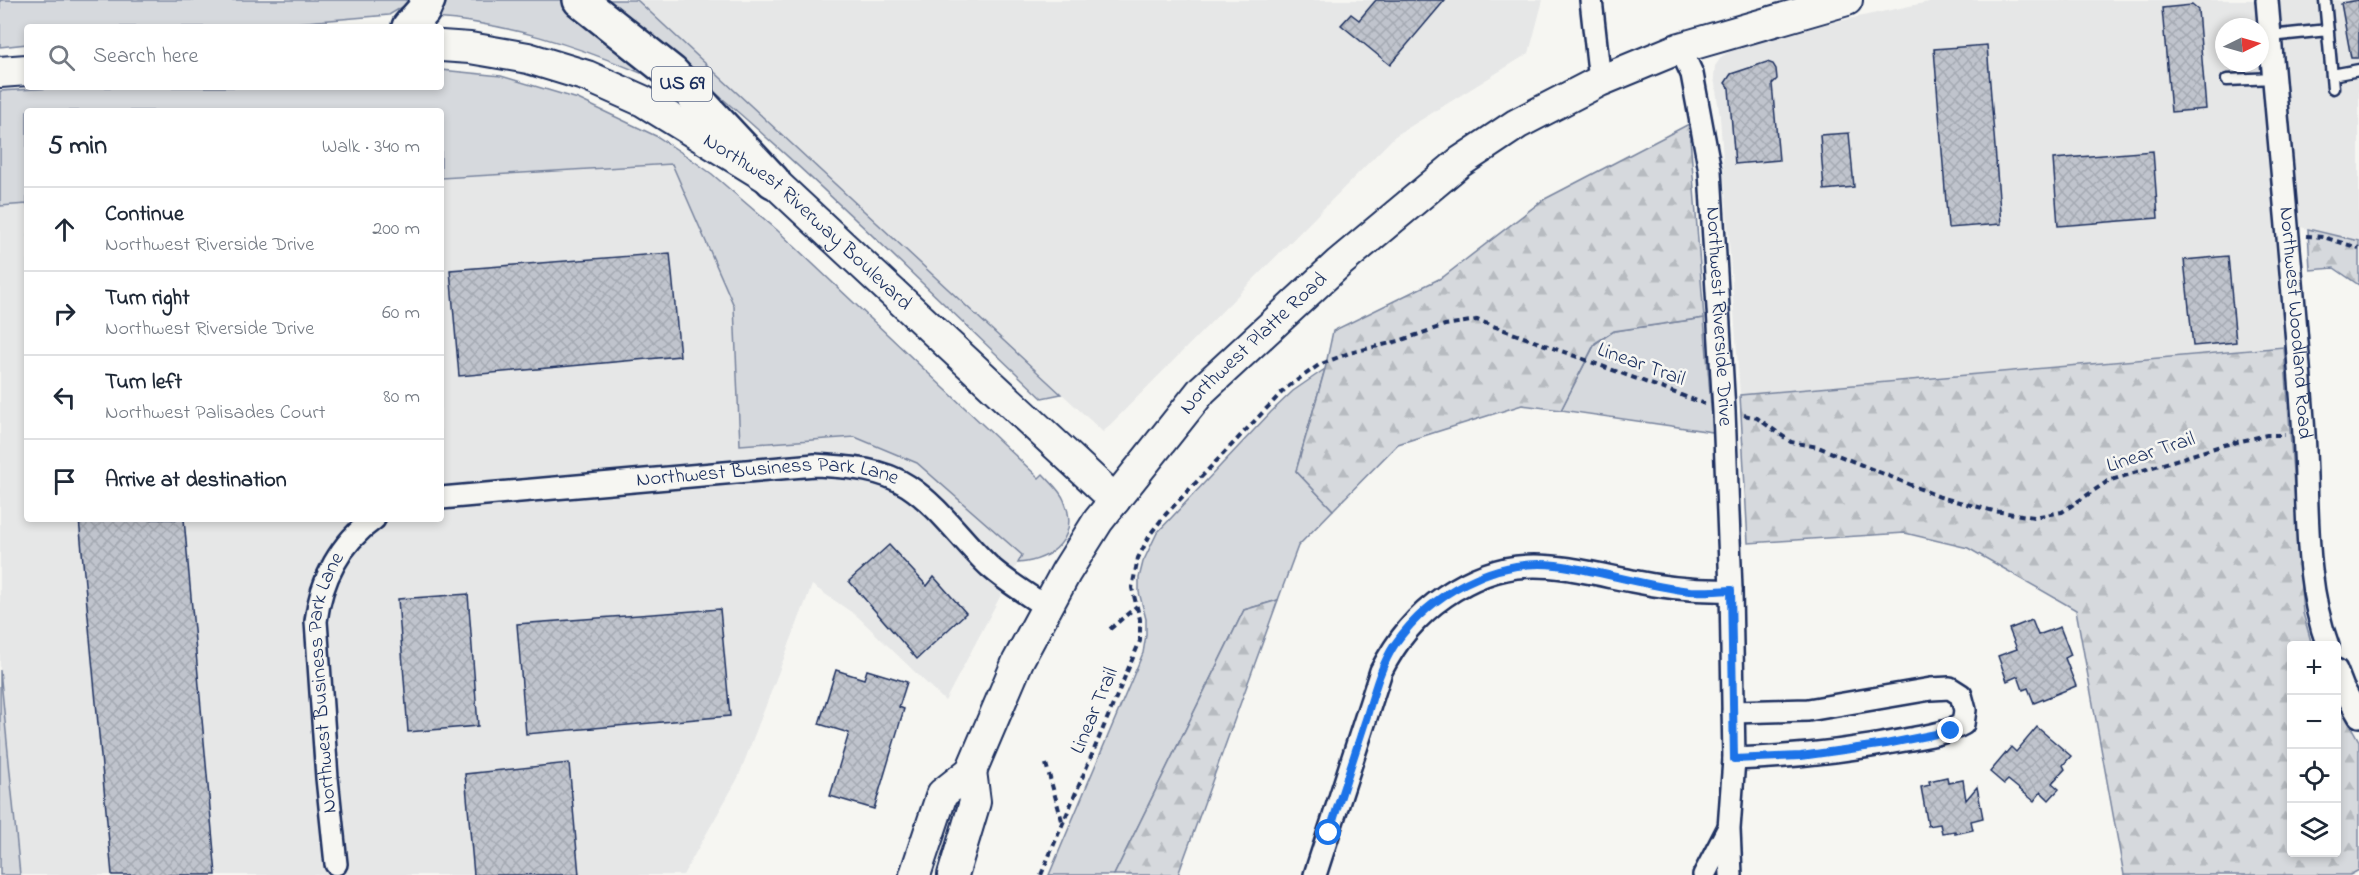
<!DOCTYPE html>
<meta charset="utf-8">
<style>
:root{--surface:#fff;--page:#f2f2f3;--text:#1f2937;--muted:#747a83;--line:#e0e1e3}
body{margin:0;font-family:"Indie Flower",sans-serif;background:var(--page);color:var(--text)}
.controls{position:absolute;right:18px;bottom:18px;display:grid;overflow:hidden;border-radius:6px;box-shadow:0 3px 9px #0003}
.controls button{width:54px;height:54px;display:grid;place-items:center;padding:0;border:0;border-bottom:2px solid var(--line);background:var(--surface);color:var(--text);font:30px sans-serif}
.compass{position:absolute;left:2215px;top:18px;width:54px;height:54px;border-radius:50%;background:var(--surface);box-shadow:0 3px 9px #0003;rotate:85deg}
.stop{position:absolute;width:18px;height:18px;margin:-14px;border:4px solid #1a73e8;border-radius:50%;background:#fff}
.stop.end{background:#1a73e8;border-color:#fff;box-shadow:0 2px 6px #0008}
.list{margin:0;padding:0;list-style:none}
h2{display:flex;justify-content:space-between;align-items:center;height:78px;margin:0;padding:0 24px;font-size:26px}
h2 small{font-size:20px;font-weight:400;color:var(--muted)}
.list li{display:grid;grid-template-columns:39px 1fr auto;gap:18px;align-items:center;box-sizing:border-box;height:84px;padding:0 24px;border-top:2px solid var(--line)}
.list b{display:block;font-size:22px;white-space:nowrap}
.list p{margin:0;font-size:20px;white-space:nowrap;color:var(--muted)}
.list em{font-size:20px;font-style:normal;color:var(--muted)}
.icon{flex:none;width:33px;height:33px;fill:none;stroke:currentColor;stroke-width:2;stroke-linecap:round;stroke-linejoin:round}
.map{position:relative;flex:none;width:2359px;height:875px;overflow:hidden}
.search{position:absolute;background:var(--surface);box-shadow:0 3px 9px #0003;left:24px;top:24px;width:420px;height:66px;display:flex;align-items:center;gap:15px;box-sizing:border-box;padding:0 21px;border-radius:6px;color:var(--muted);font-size:22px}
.panel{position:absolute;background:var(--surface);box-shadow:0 3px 9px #0003;left:24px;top:108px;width:420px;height:414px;border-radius:6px}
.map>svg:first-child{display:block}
.built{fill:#e6e7e7}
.grass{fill:#d6d9dd;stroke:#78849e;stroke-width:1.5}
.forest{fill:url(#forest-firs);stroke:#78849e;stroke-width:1.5}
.building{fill:url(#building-cross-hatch);stroke:#1b2f5e;stroke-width:1.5}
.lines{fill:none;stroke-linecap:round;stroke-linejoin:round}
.lane-casing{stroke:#1b2f5e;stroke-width:15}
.street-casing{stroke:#1b2f5e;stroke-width:26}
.secondary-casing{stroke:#1b2f5e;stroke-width:34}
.highway-casing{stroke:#1b2f5e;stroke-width:38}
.path{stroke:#1b2f5e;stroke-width:4;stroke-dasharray:6 4.5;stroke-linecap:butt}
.lane{stroke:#f6f6f2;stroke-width:10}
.street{stroke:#f6f6f2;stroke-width:21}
.secondary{stroke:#f6f6f2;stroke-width:30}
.highway{stroke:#f6f6f2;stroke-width:33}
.route{stroke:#1a73e8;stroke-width:8}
.labels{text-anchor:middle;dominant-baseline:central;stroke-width:5;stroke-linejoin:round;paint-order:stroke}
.shield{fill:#f6f6f2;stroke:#5d6b8a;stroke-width:1.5}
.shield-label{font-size:20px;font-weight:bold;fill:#1b2f5e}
.street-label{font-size:21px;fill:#1b2f5e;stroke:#f6f6f2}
</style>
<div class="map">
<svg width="2359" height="875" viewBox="0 0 2359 875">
<defs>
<pattern id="forest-firs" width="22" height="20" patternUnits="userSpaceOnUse" patternTransform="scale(1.5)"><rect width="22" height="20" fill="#d6d9dd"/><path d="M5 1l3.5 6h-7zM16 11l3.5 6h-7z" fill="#b7bbc0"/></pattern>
<pattern id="building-cross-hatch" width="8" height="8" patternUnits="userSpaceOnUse" patternTransform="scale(1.5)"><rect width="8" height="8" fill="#c0c4cd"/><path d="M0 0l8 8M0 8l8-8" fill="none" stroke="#a4a9b2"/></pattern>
</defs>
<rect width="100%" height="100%" fill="#f6f6f2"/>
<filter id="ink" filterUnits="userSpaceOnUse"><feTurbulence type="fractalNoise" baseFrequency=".0167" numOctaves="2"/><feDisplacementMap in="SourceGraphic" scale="12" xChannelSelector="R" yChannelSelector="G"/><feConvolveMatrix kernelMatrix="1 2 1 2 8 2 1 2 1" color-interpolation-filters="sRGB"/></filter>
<g filter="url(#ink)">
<path class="built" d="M637,0h906l-14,53 -134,83 -292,296z
M1938,0h319l2,27h-35v36h36v-27l24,311 -544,48 -20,-278 -6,-40 1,-11 7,-10 9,-5 94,-27z
M2280,0h79v241l-63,-15z
M672,164l62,142 6,138 114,-7 63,26 105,92 -77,146 -88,-85 -45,-31 -74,193 -55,97h-663l-20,-205v-464l27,-2v315h414v-341z"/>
<path class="grass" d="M0,0h414l-25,15 -142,12h-220v17l-27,3z
M444,0h117l83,69 -3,4c-67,-28 -135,-50 -207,-55z
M602,0h35l424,394 -19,4c-143,-136 -283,-278 -440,-398z
M441,70l60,6 77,23 80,38 30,20 24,17 65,56 262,248 4,-4c7,8 17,16 21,26 16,37 -11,60 -46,63l4,-8 -105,-92 -62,-26 -115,8 -6,-139 -62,-142 -231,14v-67h-414v93l-27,2v-115l70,-4h371z
M1704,318l9,114 -152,-22 34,-66 19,-13z
M1325,369l-29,102 37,39 -35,36 -20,54 -34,10 -130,265h-65l94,-222 3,-18v-16l-7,-27v-14l4,-16 14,-29 114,-121 22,-21z
M0,670l20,205h-20z"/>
<path class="forest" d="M1689,124l15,194 -90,13 -19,12 -34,67 -39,-5 -124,39 -65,66 -37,-39 29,-102 8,-38 110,-54 100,-77z
M2308,229l51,12v44l-25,-17 -24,2z
M2284,347l19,266 9,32 -20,1v206h44l1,-150 22,39v129l-9,5h-226l-48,-265 -108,-62 -63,-15 -157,10 -8,-148z
M1278,600l-100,275h-64l130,-265z"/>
<path class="building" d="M1376,0h69l-55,65 -49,-40 10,-11 8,6z
M2359,0v58h-8l-10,-55z
M2192,5l6,5 8,99 -35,3 -9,-104z
M1987,45l14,179 -53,4 -14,-179z
M1767,62l6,2 3,5 1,10 -5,5 7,76 -44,4 -6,-76 -4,-5 6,-9z
M1849,133l5,54 -30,3 -4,-55z
M2153,151l5,67 -100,8 -5,-67z
M670,253l10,103 -221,20 -9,-106z
M2228,256l8,86 -43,4 -9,-86z
M79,519h105l32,356h-104z
M889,545l38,41 7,-9 32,36 -49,46 -68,-78z
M468,594l10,132 -70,6 -10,-133z
M720,609l10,107 -204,18 -9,-110z
M2032,620l6,15 22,-8 11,28 -6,3 11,28 -42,17 -6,-15 -5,2 -5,-14 -11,5 -9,-25 19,-7 -8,-20z
M836,670l28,9 3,-9 40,12 -8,25 5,2 -30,100 -44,-13 19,-63 -30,-9z
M2037,727l34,29 -8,9 2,4 -13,14 7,6 -10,11 -8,-8 -7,9 -26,-21 -4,4 -14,-12 21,-25 5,5z
M569,763l10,112h-105l-9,-101z
M1947,777l1,6 15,-3 3,20 11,-13 6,31 -12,3 2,9 -18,4v-3l-13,2 -2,-9 -12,2 -7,-39 9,-2 -1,-4z"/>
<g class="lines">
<defs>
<path id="lane" d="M2325,0l8,88
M2270,36l58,-6
M2332,75l27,-5
M2227,80l47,-2"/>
<g id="street">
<path d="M1591,0l9,81"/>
<path id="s1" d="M2267,0c12,145 27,289 37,434 5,70 -1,145 24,212"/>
<path id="s2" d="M1680,48l12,26 18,97 14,240 7,179 3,169 -5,70 2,46"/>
<path id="s3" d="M441,498l374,-33c31,2 66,3 93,21 32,21 54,55 82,81 17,15 37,27 56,40"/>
<path d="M2336,670l7,18 16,28"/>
<path d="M1733,712l75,-2 123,-21 19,-1 11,7 4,15 -2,14c-18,10 -38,12 -58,16 -58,11 -112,17 -171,19"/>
<path id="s4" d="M336,864l-9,-86 -11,-157c5,-41 24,-78 58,-102"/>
<path d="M1315,875l66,-204c16,-31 35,-55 64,-75 67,-46 114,-29 187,-15 33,7 65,10 99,9"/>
<path d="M1704,875l24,-46"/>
</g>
<g id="secondary">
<path id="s5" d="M441,46l29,2 58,10 59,18 56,25 130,80 342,319"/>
<path d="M0,72l27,-2"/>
<path id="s6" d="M915,875l27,-81 29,-23 47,-110 48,-89 32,-51 104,-131 137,-127 121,-101 57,-38 83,-43 80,-33 167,-48"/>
<path d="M953,875l22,-73 -4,-31"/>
</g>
<path id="highway" d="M580,0l92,73 101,108
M409,27l14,-16 5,-11"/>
</defs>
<use href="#lane" class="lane-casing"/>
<use href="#street" class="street-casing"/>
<use href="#secondary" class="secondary-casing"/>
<use href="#highway" class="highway-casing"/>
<path class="path" d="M2306,236l17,1 36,11
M1744,415l13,3 34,24 27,5 122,50 54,14 40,6 28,-5 46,-31 116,-36 43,-10h18
M1110,629l27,-23
M1046,764l17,60
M1041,875l99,-234v-22l-8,-31 6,-30 13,-25 15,-19 120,-126 33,-23 30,-12 50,-12 46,-16 32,-5 228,84"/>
<use href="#lane" class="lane"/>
<use href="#street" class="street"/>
<use href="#secondary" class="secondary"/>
<use href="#highway" class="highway"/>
</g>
</g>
<g class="lines" filter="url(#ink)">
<path class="route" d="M1329,833c13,-39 25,-78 38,-117 7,-24 14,-51 28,-72 35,-50 99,-86 161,-79 45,6 89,21 134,26 14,1 28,0 41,-1l3,169 67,-3 85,-12 65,-13"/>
</g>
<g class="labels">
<rect class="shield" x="652" y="67" width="60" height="34" rx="4.5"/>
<g class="shield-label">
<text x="682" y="84">US 69</text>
</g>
<g class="street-label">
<text stroke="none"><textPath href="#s5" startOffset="416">Northwest Riverway Boulevard</textPath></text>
<text stroke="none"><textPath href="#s2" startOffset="273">Northwest Riverside Drive</textPath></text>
<text stroke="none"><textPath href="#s1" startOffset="324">Northwest Woodland Road</textPath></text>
<text stroke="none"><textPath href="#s6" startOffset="640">Northwest Platte Road</textPath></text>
<text transform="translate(1641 365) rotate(20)">Linear Trail</text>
<text transform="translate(2151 453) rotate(-18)">Linear Trail</text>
<text stroke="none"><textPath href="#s3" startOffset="328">Northwest Business Park Lane</textPath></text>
<text stroke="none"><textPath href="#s4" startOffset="183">Northwest Business Park Lane</textPath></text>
<text transform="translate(1095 711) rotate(-67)">Linear Trail</text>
</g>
</g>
</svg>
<div class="controls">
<button>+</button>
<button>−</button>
<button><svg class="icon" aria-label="locate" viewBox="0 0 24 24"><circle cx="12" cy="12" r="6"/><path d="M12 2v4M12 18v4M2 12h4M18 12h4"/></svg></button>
<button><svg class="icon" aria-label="layers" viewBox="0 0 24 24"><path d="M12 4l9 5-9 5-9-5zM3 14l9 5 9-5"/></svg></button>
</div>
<svg class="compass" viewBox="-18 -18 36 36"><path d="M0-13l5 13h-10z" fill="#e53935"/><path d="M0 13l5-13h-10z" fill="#747a83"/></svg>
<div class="stop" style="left:1329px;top:833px"></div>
<div class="stop end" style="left:1951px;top:731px"></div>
<div class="search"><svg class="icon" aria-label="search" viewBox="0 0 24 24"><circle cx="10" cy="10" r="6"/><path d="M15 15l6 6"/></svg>Search here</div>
<section class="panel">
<h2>5 min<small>Walk · 340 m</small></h2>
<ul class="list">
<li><svg class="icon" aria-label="ahead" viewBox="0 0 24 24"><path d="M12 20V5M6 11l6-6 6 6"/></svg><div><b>Continue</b><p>Northwest Riverside Drive</p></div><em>200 m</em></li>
<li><svg class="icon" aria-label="right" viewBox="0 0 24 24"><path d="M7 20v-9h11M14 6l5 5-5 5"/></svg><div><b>Turn right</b><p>Northwest Riverside Drive</p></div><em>60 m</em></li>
<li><svg class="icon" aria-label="left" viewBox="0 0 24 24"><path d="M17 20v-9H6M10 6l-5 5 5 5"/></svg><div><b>Turn left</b><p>Northwest Palisades Court</p></div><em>80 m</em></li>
<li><svg class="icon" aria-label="arrive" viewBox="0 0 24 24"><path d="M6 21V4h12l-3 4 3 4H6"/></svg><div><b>Arrive at destination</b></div></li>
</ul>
</section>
</div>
